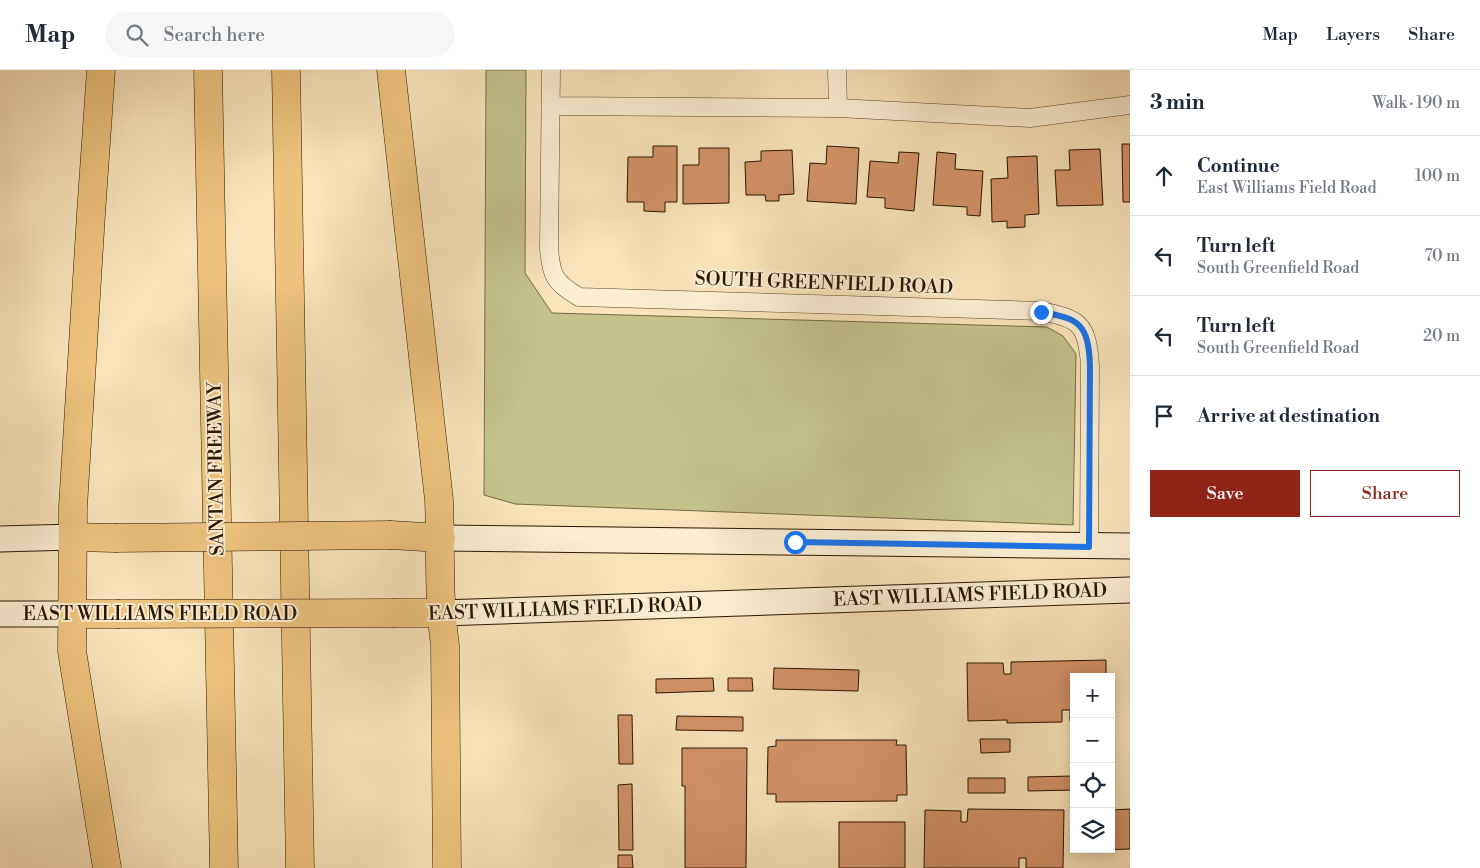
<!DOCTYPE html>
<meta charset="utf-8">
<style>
:root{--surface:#fff;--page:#f6f6f7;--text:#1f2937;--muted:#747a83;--line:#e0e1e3;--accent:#8f2418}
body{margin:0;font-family:"Libre Bodoni",serif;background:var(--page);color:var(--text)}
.controls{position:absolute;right:15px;bottom:15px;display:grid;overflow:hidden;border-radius:0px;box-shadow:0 2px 12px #0003}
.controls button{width:45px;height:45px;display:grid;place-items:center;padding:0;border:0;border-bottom:1px solid var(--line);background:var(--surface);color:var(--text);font:25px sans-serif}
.stop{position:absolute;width:15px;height:15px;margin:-11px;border:4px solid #1a73e8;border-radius:50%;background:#fff}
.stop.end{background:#1a73e8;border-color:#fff;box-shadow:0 1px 5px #0008}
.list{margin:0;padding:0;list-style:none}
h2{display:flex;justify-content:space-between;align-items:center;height:65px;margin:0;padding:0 20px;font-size:21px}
h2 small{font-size:16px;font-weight:400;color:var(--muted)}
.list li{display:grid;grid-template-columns:32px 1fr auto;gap:15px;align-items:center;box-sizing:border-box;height:80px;padding:0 20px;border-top:1px solid var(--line)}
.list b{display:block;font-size:19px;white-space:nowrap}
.list p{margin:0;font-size:16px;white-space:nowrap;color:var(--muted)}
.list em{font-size:16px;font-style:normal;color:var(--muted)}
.actions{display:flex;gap:10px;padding:15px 20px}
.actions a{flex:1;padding:11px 0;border:1px solid var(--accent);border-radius:0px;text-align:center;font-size:18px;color:var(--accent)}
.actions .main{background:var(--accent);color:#fff}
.icon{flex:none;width:28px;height:28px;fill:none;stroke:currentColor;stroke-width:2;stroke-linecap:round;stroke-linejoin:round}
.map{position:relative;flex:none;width:1130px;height:798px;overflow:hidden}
header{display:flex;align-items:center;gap:30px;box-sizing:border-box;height:70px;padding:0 25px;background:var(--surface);border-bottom:1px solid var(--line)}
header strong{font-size:24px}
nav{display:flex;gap:28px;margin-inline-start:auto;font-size:18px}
.search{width:350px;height:45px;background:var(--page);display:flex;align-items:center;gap:12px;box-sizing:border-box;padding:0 18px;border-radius:28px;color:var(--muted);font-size:19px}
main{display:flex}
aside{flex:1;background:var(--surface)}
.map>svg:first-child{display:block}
.green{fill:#c3c28b;stroke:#766c46}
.building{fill:#d29266;stroke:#2a1600}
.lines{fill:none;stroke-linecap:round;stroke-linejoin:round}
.minor-casing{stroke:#5e492e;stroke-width:19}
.secondary-casing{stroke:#2a1600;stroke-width:27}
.primary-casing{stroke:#2a1600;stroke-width:29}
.motorway-casing{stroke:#2a1600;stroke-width:29}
.minor{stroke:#faedd2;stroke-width:18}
.secondary{stroke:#faedd2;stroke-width:25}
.primary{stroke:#ecc27d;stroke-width:28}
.motorway{stroke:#ecc27d;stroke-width:28}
.primary-bridge-casing{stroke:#2a1600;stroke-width:29;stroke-linecap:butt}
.primary-bridge{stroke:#ecc27d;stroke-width:28}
.route{stroke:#1a73e8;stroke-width:6}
.labels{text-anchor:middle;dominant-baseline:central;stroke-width:4;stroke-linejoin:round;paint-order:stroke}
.street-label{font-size:19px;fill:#2a1600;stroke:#faedd2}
</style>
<header>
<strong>Map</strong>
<div class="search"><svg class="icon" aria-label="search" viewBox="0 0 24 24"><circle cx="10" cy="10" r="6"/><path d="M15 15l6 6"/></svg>Search here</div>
<nav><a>Map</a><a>Layers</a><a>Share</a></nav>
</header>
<main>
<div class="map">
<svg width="1130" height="798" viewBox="0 0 1130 798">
<rect width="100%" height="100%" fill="#f8e3ba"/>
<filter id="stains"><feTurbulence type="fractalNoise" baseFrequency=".004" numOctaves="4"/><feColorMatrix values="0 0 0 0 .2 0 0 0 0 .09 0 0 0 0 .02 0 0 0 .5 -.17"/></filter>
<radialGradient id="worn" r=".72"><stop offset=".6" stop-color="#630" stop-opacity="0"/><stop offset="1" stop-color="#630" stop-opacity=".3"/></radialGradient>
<path class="green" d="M486,0h40l-1,203 27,40 495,14 16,9 13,18 -3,171 -558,-21 -31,-9z"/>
<path class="building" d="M1122,74h8v58h-7z
M653,76h24v56h-12v10l-21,-1v-9h-17l1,-45h25z
M827,76l32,2 -3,56 -49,-3 3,-38 16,1z
M699,78h30v55l-46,1v-39h16z
M1100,79l3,56 -46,1 -2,-36h15l-1,-20z
M792,80l2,44 -15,1v6h-13l-1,-6h-19l-1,-33 16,-1v-10z
M899,82l20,1 -5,58 -29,-3v-10l-18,-1 3,-36 28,2z
M937,82l19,2 -1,15 28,2 -3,45 -13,-1v-8l-34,-2z
M1037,86l2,58 -14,1v12l-18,1v-7l-15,1 -1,-43 17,-1 -1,-21z
M1106,590v17h-32v44h-4v-11h-8v12l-55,1v-3l-39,1 -1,-58h36l1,11h7v-12z
M774,598l85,2 -1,21 -85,-2z
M713,608l1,13 -58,2v-14z
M728,608h24l1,13h-25z
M618,645h14l1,49h-14z
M677,646l66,1v14l-67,-1z
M980,669h30v13l-29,1z
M776,670h121l-1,5h10l1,50h-10v6l-121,1v-8h-9l1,-47 8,-1z
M682,678h65l-1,120h-61v-82h-3z
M1074,706v14l-46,1v-14z
M968,708h37v15h-37z
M632,714l1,66h-14l-1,-65z
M968,739l96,1 -1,58h-37v-10h-7v10h-95l1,-58 36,1v11h6z
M1130,739v40l-30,1 11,-1v-39z
M839,752h66v46h-66z
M618,785h14l1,13h-15z"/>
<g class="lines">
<defs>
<path id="minor" d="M551,0l-2,178c2,28 6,35 30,49l462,14c39,8 46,13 49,54l-1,182
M837,0l1,38
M551,36l287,2 192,10 100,-13"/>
<path id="secondary" d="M441,468l689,8
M0,469l73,-2
M441,543l689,-23
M0,544h72"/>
<path id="primary" d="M391,465l50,3
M73,467l42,1
M396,543h45
M72,544h45"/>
<path id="motorway" d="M101,0l-10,144 -18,293 -1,144 35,217
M208,0l16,798
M286,0l14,798
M391,0l48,430c2,49 -1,97 6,145l2,223"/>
</defs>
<use href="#minor" class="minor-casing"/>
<use href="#secondary" class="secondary-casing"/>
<use href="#primary" class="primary-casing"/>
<use href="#motorway" class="motorway-casing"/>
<use href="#minor" class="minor"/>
<use href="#secondary" class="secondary"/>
<use href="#primary" class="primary"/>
<use href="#motorway" class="motorway"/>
<defs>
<path id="primary-bridge" d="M115,468l276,-3
M117,544l279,-1"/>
</defs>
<use href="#primary-bridge" class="primary-bridge-casing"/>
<use href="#primary-bridge" class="primary-bridge"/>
</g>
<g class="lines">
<path class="route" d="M795,472l294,5 1,-182c-2,-41 -10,-46 -49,-53"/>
</g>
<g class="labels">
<g class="street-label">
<text transform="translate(824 213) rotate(2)">SOUTH GREENFIELD ROAD</text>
<text transform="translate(216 399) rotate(-91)">SANTAN FREEWAY</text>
<text transform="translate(970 525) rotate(-2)">EAST WILLIAMS FIELD ROAD</text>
<text transform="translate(565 539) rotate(-2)">EAST WILLIAMS FIELD ROAD</text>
<text x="160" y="544">EAST WILLIAMS FIELD ROAD</text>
</g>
</g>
<rect width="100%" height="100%" filter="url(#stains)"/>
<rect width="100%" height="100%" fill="url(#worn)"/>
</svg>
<div class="controls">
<button>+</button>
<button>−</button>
<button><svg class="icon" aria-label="locate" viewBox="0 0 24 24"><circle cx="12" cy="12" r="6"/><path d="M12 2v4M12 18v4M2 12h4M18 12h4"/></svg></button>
<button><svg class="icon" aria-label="layers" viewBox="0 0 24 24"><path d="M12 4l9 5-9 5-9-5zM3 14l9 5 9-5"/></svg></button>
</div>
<div class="stop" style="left:795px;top:472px"></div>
<div class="stop end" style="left:1041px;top:242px"></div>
</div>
<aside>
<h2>3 min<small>Walk · 190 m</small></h2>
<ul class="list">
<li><svg class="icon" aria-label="ahead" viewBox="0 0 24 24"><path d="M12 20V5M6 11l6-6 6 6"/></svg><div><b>Continue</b><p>East Williams Field Road</p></div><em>100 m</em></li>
<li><svg class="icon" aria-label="left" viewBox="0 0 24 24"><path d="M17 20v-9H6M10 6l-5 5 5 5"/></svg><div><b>Turn left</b><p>South Greenfield Road</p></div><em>70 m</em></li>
<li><svg class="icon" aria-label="left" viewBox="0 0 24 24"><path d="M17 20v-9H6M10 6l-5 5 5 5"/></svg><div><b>Turn left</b><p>South Greenfield Road</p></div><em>20 m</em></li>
<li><svg class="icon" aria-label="arrive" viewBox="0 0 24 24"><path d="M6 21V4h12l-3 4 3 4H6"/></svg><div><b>Arrive at destination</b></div></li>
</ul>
<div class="actions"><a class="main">Save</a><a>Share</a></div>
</aside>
</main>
